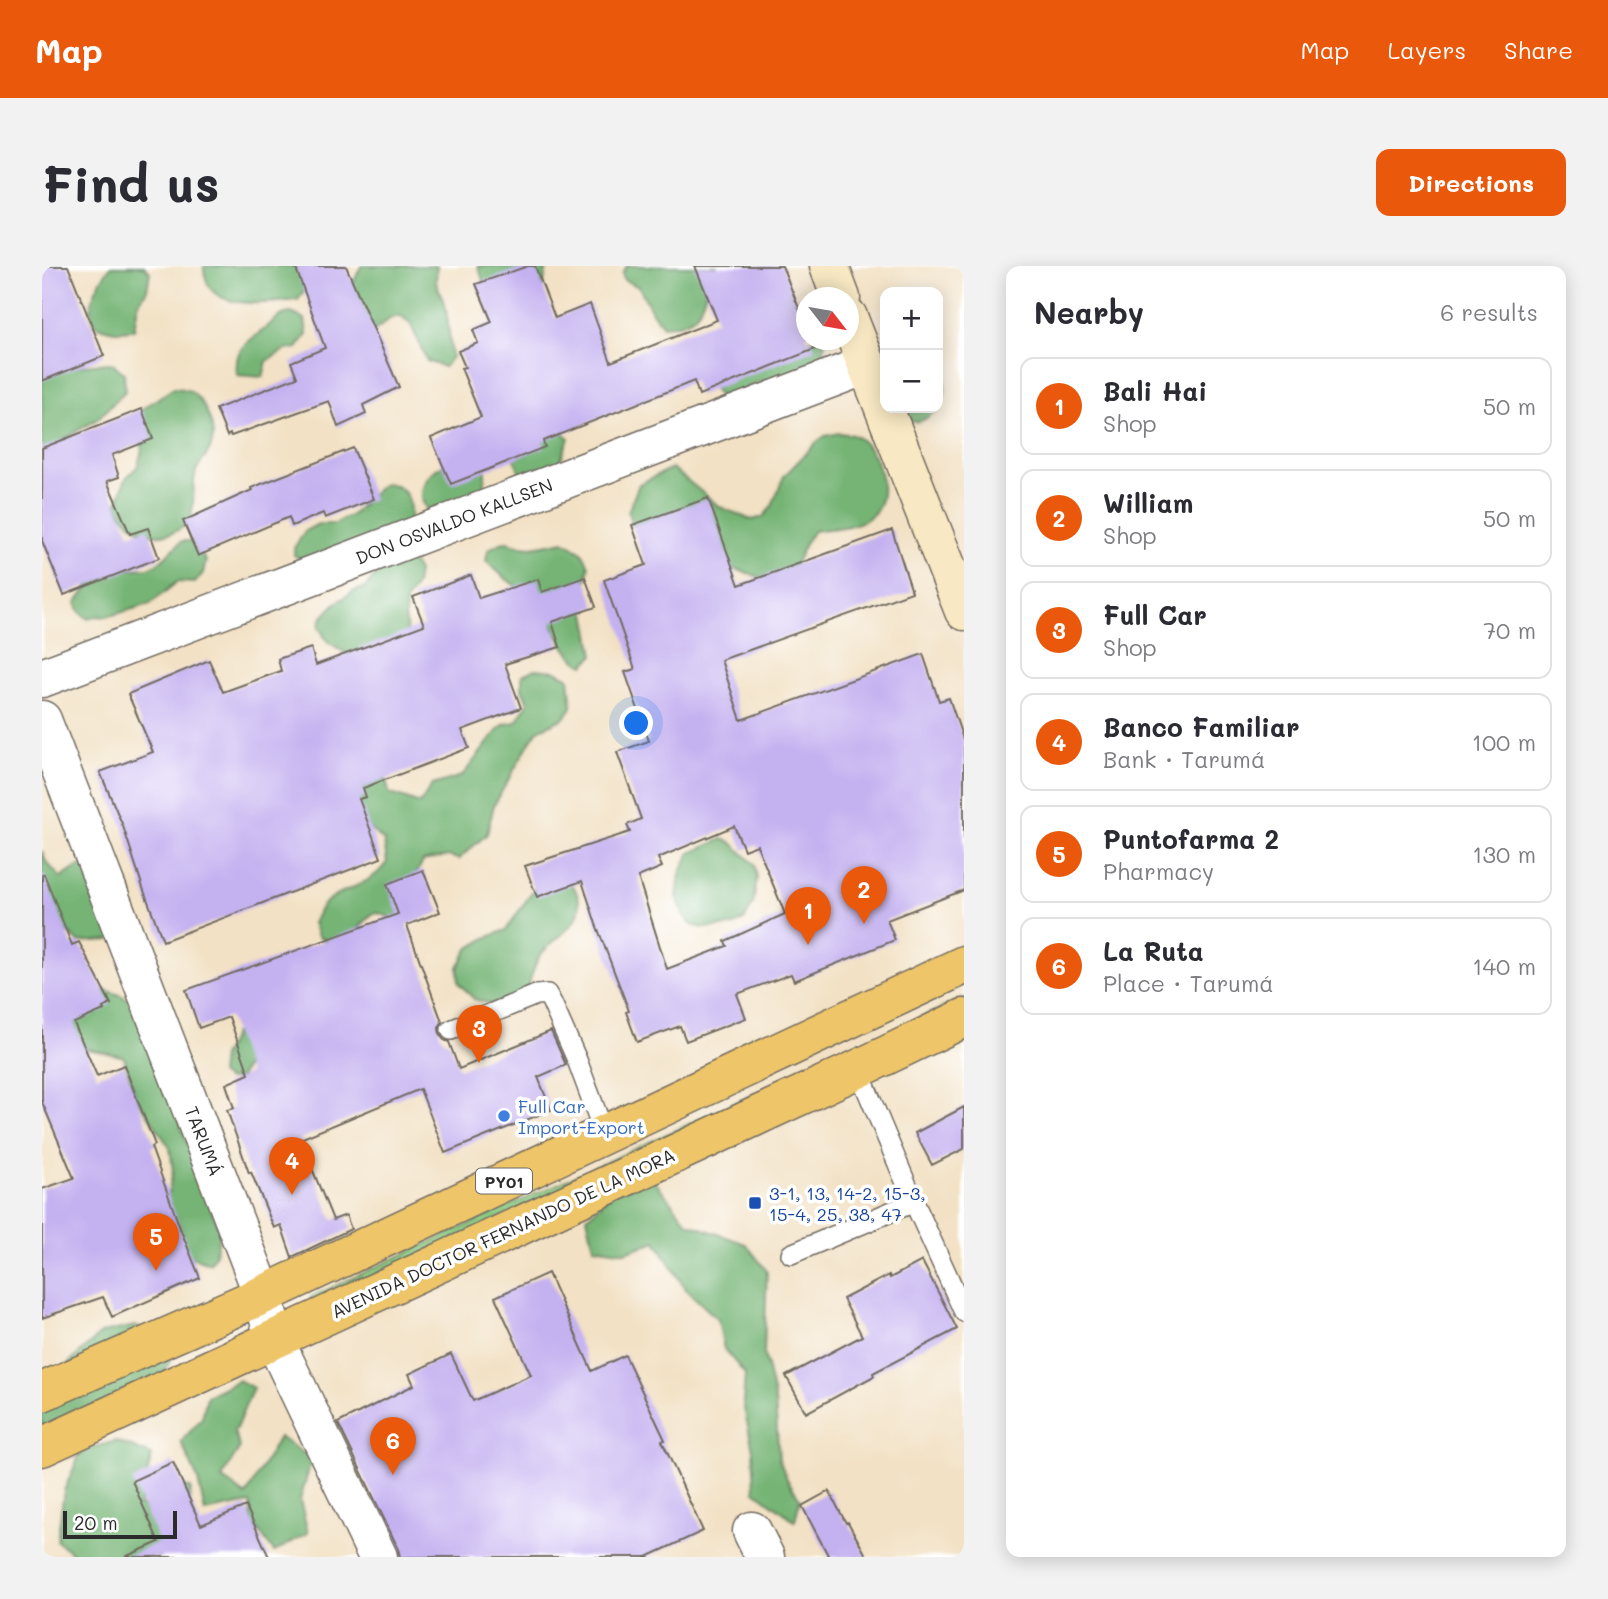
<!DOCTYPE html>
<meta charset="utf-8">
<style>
:root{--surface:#fff;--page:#f2f2f3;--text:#2b2b33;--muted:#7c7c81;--line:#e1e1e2;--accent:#ea580c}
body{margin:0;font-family:Mali,sans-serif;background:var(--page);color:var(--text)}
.controls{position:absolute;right:21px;top:21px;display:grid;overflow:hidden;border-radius:14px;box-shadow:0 4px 18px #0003}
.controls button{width:63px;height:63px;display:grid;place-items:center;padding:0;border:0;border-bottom:2px solid var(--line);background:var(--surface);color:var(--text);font:35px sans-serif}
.compass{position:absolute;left:754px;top:21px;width:63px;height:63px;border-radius:50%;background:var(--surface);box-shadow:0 4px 18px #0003;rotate:121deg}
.scale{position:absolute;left:21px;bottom:18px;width:114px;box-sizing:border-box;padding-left:7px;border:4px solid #2b2b2b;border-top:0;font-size:19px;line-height:24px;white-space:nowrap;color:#2b2b2b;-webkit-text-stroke:5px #fff;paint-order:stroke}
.you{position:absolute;left:595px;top:458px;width:24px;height:24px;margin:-18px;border:5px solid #fff;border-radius:50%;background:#1a73e8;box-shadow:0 0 0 10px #1a73e833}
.badge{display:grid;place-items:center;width:46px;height:46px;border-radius:50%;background:var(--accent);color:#fff;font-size:23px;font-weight:700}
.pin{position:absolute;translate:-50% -58px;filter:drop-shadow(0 2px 4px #0008)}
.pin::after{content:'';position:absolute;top:37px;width:24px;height:21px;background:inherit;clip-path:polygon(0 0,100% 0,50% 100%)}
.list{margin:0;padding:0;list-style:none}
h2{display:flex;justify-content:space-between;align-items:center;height:91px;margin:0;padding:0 28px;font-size:30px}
h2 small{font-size:23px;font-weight:400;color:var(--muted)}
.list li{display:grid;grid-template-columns:46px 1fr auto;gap:21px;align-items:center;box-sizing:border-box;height:98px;margin:0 14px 14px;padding:0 14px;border:2px solid var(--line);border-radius:14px}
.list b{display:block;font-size:26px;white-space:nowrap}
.list p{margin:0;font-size:23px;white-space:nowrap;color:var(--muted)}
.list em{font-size:23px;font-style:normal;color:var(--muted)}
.map{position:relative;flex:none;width:922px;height:1291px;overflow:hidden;border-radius:14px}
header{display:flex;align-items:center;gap:42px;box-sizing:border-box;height:98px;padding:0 35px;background:var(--accent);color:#fff}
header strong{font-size:33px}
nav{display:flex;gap:38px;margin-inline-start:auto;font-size:24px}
.intro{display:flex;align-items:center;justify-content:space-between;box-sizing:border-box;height:168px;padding:0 42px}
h1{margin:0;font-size:49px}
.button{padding:18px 32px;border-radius:14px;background:var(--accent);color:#fff;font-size:24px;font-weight:700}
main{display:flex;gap:42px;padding:0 42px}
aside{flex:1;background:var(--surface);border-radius:14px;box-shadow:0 4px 18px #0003}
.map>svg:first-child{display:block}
.green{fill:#92d289;stroke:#5e7e5a;stroke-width:2}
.forest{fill:#75b475;stroke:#507050;stroke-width:2}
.building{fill:#c4b1f0;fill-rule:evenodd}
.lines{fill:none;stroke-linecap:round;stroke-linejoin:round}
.service-casing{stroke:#716b61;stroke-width:22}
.minor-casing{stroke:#716b61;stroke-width:41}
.secondary-casing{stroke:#716b61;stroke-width:41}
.trunk-casing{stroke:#716b61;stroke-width:41}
.service{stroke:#fff;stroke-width:19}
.minor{stroke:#fff;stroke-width:38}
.secondary{stroke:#f8e8c3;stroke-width:38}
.trunk{stroke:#eec569;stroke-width:38}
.shop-dot{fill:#3f7fe0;stroke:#fff;stroke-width:2.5}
.transit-dot{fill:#1a4fb4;stroke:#fff;stroke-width:2.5}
.labels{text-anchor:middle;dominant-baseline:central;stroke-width:7;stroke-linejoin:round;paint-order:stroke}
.shield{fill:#fff;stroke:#6b6b6b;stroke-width:2}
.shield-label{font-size:16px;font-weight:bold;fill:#2b2b2b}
.street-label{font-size:18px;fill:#2b2b2b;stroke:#fff}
.shop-label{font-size:18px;fill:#366cbe;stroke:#fff;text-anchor:start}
.transit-label{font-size:18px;fill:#164399;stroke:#fff;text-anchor:start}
</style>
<header>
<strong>Map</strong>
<nav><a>Map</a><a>Layers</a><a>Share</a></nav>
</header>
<div class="intro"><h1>Find us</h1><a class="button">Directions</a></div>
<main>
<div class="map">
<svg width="922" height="1291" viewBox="0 0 922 1291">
<rect width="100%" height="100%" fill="#fff"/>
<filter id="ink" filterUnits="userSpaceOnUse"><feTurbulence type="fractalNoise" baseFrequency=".0143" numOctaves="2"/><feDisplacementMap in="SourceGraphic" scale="14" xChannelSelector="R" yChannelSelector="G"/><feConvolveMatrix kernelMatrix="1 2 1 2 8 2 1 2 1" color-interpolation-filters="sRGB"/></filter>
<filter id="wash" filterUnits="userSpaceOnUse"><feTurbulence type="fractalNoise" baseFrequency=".00686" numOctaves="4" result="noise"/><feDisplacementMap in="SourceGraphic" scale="28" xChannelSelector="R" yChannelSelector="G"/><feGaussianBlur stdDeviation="1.57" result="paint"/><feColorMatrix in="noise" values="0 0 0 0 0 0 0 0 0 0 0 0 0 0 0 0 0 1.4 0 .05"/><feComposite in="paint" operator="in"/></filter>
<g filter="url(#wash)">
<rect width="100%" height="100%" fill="#f2e1c4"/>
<path class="green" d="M922,732v9l-655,297 2,-7z"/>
<path class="forest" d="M69,0h33l6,6 -3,18 -9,14 -4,25c-15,4 -25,2 -39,-4 -1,-4 -3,-7 -4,-11 -3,-16 11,-36 20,-48z
M162,0h106l3,11 -15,23c-25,3 -81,11 -91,-18 -2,-7 -4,-10 -3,-16z
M319,0h76l-1,16 10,26 6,49 -8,10 -17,-6 -17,-38 -9,-7 -10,2 -17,13 -28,-32z
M436,0h69l-4,22 -55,7z
M585,0h89c-6,6 -7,13 -9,20 -7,30 -13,38 -44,40l-10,-12 -14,-27 -15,-7 -2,-7z
M249,47l14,6 2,16 -10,13 -12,2 -18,11 -4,16 -26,-2c-3,-30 10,-31 30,-48 10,-8 11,-12 24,-14z
M764,74h14l5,4 -3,17 -13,16 -17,4h-30l-10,4 -14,11 -13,5 -11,-10 2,-13z
M70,97l12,10 1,18 -26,27 -38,23 -19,50v-120l51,-7z
M896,99c8,15 10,28 0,42z
M132,122c6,0 11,1 16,3 14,9 26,36 22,52 -2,11 -12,19 -16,28 -5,15 0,36 -6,48 -4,7 -9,10 -16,13 -23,10 -47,-6 -57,-27l9,-27 12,-12 4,-17 -1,-22 1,-18z
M850,142h46c-20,20 -26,17 -46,0z
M513,160l14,12 -10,26 -38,12 -7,-19z
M797,167c5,1 12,1 16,3 23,11 39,62 16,80 -15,12 -39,12 -57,15l-7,9 -16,33 -16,9 -46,-15 -97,-42 -4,-13 11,-28 33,-16 48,39 32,13 11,-3 9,-11 12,-30 33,-34 8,-6z
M401,199l42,5v28l-58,12c-12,-17 -1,-36 16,-45z
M345,217c24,6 24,19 23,41l-105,38 -11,-7v-7l11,-17 13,-7h17l18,-10 25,-26z
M140,275h10l14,20 -3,12 -8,10 -18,-1 -27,22 -44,13 -8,-1 -10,3 -9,-8 -3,-8 18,-23 23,-10 32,-2 9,-5z
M522,275l18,11 7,14 -6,31 11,58 -10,10c-23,-10 -32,-50 -48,-68 -5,-5 -14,-7 -20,-11 -11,-7 -20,-16 -30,-25l2,-11c24,-16 21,-3 43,-3 11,-1 23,-4 33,-6z
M352,293h16l8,12 -2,14 -10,16 -1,15 4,27 -45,22 -37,-24 -8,-14 2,-8 15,-16 18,-12 11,-3 16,-19z
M494,403l20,2 13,7 3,29 -8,11 -26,12 -7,10 -37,65 -7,29 -28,25 -12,-3 -24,5 -10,19 -12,41 -23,-8 -6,1 -16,17 -24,13 -14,-8 -5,-13c3,-5 5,-11 8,-16 17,-20 48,-18 66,-45l-3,-21 -27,-23 -9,-36 36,-13 5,24 31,11 12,-19 30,-9 36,-46 7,-6 11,-2 12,-19 -6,-15v-13z
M680,573l9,3 23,22 3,13 -4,27 -8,15 -12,7 -29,2 -12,-3 -9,-10 -6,-19 3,-22 10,-21z
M0,585l5,12 14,15 18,-12 25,-2 23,17 6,16 -5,22 -18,21 -31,2 -20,-18 -17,-25z
M524,614c8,5 9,8 12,17 9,28 -26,40 -39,60 -6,10 -9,24 -13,36l-35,11 -17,-5 -15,-16 -1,-16 10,-18 18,-11 20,-8 28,-41z
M51,720l27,9 16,8 84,230 -5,22 -5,8 -34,-11 -13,-34 10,-47 -3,-23 -34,-51 -12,-40c-16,-5 -30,-6 -46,-10l-10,-13z
M197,756l14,36 -9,11 -4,9 -13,2 -7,-6 2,-18 6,-9z
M612,914l34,43 58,21 21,27 -3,82 11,48 4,58 8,20 13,20 -5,22 -40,-30 -2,-41 -10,-47 2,-29 -21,-25 -6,-29 -34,-33 -28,-46 -30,11 -32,-5 -7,-30 27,-26z
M93,1060l28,11 9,20 -27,55 -103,25v-50l60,-54z
M197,1114l14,8 -19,45 6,14 -18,31 24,18 33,-59 33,22 -12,41 8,33 -34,19 -22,-30 -2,-19 -45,9 -7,-32 -17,-38 21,-24 5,-22z
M74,1175l36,14 -13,51 14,1 19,-20 19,1 -6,50 -26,19h-82l-20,-16 7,-50 17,-40z"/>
<g id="blocks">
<path class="building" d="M0,0h26l36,90 -62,25z
M253,0h51l53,121 -36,18 3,9 -28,13 -9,-26 -98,35 -1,-2 -3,2 -11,-27 81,-32 -6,-15 34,-14z
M486,0h7l20,52 35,-14 21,58 106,-42 -22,-54h87l25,62v12h4l4,9 -116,46 -5,-14 -151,60 2,6 -94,37 -20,-46 50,-21 -20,-49 4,-1 -7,-16 20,-8 -5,-13 19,-8 -16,-38z
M100,143l11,30 -41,16 7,22 -12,4 23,53 18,-6 11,30 -95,37 -22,-54v-93z
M311,182l21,51 -49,19 -2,-5 -31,13 -3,-9 -91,39 -15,-35 69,-31 -1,-2z
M666,232l31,87 153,-55 20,62 -191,68 20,60 182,-66 16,47 10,-3 15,44v148l-77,30 8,20 -101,41 -3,-7 -54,20 9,24 -60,23 -6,-15 -43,16 -11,-30 3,-1 -33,-87 -14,-43 -45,16 -12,-31 105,-34 -3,-7 14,-6 -24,-67 32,-11 -24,-69 10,-3 -31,-89 42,-15 -14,-40zM692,560l10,24 13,-5 28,69 -60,27 2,5 -60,23 -29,-92 24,-10 -4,-9z
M429,309l8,23 59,-19 4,13 43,-15 11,30 -44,15 8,25 -55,17 16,44 -59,22 7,18 -106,40 3,9 -7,2 22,59 -218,83 -20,-53 -20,-62 -23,-54 53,-20 -25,-58 81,-34 14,32 58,-21 -3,-12 33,-11 5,17 108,-40 -11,-28z
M381,604l17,42 -33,13 35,97 -3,6 1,7 4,5 5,2 10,27 92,-38 15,34 -28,12 13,33 -106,43 -25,-64 -120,50 33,81 13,-5 5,14 -59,28 -11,-32 -7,3 -23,-56 -2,1 -22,-63 7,-2 -8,-24 23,-10 -20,-57 -30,11 -13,-38 212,-76 -11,-30z
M2,608l28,71 7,-3 32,62 -8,4 1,2 -30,13 23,53 27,-11 31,80 -4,2 29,81 20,50 -88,39 -9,-20 -61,21v-129l32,-11 -32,-76v-227z
M922,841v42l-32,16 -17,-32z
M880,995l35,68 -84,44 1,3 -68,37 -20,-37 76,-40 -19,-37 46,-24 1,3z
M506,1007l44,98 33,-16 40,85 -3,1 41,90 -56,26h-247l-2,-9 -60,-125 76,-38 -5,-11 42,-20 22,47 58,-26 -36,-78z
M131,1196l28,63 45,-19 23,51h-144l34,-15 -27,-61z
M787,1225l17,32 2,-1 19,35h-38l-27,-51z"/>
</g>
</g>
<g filter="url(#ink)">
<use href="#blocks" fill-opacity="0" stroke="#716b61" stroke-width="2"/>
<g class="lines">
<defs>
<path id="service" d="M409,764l85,-35 11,-1 5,9 25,57 27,73
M816,803l56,133 50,110
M749,988l123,-52"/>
<path id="minor" d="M0,412l824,-313
M0,454l221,575 11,44 104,218
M710,1265l13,26"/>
<path id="secondary" d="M787,0l12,32
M806,51l116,294"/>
<path id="trunk" d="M0,1126l221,-97 701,-330
M0,1181l816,-378 106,-51"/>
</defs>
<use href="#service" class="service-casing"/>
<use href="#minor" class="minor-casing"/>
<use href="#secondary" class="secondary-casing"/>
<use href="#trunk" class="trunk-casing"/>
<use href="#service" class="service"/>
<use href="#minor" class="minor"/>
<use href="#secondary" class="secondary"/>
<use href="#trunk" class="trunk"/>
</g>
</g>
<circle class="shop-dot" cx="462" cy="850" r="7"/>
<rect class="transit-dot" x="706" y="930" width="14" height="14" rx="3.5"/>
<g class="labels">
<rect class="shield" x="434" y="902.5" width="56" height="25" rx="5"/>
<g class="shield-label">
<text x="462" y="915">PY01</text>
</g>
<g class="street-label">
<text transform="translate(412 255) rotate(-21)">DON OSVALDO KALLSEN</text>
<text transform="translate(162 875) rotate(69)">TARUMÁ</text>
<text transform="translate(461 967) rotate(-25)">AVENIDA DOCTOR FERNANDO DE LA MORA</text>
</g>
<g class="shop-label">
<text x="476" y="840">Full Car<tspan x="476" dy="21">Import-Export</tspan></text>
</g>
<g class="transit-label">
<text x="727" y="927">3-1, 13, 14-2, 15-3,<tspan x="727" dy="21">15-4, 25, 38, 47</tspan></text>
</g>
</g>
</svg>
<div class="controls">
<button>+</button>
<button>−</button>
</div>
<svg class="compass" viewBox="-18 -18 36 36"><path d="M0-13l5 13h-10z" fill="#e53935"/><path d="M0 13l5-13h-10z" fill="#7c7c81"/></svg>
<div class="scale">20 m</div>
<div class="you"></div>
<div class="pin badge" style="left:766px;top:679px">1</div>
<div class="pin badge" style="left:822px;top:658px">2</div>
<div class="pin badge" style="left:437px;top:797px">3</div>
<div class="pin badge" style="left:250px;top:929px">4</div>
<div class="pin badge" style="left:114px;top:1005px">5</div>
<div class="pin badge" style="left:351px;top:1209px">6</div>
</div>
<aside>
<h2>Nearby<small>6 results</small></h2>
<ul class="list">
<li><span class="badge">1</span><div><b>Bali Hai</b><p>Shop</p></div><em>50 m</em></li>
<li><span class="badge">2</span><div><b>William</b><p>Shop</p></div><em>50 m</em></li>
<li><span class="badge">3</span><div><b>Full Car</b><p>Shop</p></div><em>70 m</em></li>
<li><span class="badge">4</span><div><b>Banco Familiar</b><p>Bank · Tarumá</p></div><em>100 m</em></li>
<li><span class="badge">5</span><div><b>Puntofarma 2</b><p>Pharmacy</p></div><em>130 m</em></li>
<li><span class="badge">6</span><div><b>La Ruta</b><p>Place · Tarumá</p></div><em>140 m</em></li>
</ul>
</aside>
</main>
